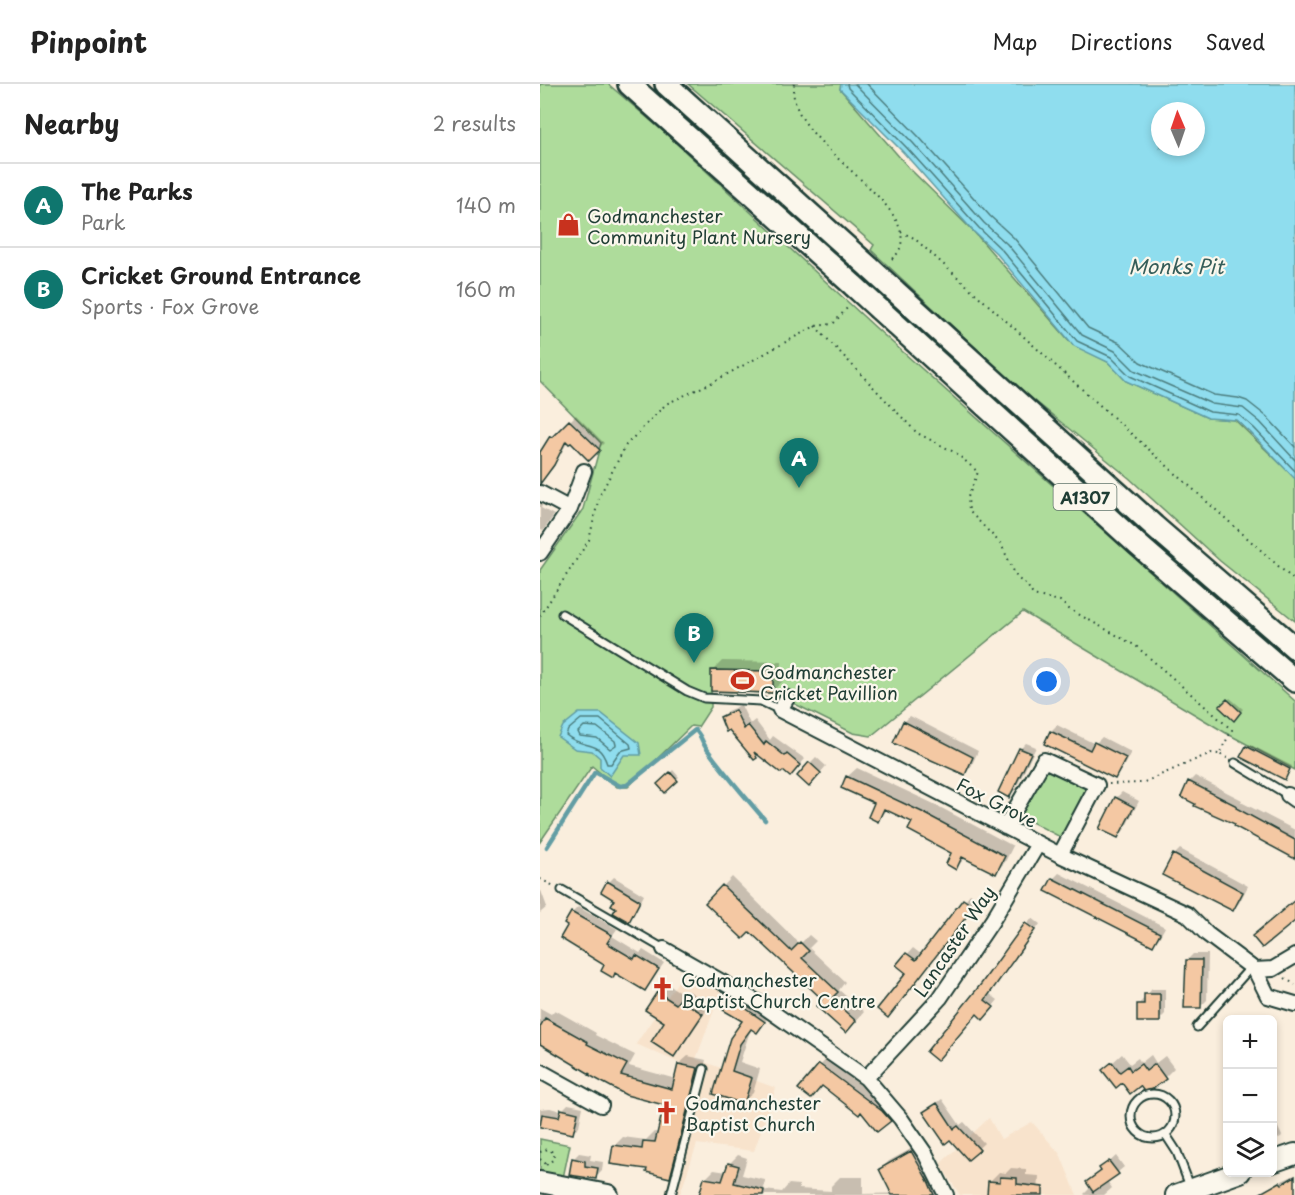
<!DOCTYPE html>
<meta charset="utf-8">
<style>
:root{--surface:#fff;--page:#f2f2f2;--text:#222;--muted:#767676;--line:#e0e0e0;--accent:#0f766e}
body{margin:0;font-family:"Playpen Sans",sans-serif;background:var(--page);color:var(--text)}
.controls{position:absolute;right:18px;bottom:18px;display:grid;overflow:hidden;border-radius:9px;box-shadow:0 3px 9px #0003}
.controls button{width:54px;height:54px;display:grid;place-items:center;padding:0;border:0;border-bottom:2px solid var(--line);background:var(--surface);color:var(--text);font:30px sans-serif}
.compass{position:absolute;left:611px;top:18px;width:54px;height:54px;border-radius:50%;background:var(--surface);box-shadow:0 3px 9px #0003;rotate:358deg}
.you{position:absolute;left:507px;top:598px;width:21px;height:21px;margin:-15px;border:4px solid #fff;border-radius:50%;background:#1a73e8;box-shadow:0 0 0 9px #1a73e833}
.badge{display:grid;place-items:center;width:39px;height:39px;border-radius:50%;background:var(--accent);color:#fff;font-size:20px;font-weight:700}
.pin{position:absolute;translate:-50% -50px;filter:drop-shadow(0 2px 3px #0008)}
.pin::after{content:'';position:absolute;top:32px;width:21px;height:18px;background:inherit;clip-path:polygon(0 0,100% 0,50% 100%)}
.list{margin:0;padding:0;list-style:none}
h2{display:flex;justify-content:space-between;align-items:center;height:78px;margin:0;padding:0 24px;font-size:26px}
h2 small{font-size:20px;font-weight:400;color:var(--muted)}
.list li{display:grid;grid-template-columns:39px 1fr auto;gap:18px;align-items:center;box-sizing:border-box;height:84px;padding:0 24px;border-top:2px solid var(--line)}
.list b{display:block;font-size:22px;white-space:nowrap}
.list p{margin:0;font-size:20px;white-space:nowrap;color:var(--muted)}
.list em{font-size:20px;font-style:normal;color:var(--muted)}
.icon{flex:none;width:33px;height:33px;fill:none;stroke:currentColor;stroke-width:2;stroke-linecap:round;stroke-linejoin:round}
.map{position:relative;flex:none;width:755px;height:1111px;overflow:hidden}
header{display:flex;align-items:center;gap:36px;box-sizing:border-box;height:84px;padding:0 30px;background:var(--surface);border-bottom:2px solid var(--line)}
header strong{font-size:28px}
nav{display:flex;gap:33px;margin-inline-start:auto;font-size:21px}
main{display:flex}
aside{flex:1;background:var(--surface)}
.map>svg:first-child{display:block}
.built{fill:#f8e3cc}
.green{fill:#aedc9b;stroke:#668c68;stroke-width:1.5}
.water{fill:#8fddee;stroke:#629da4;stroke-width:1.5;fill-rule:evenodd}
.shadow{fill:#0003;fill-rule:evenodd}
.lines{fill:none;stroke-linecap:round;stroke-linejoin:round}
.shore{stroke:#4c7d7e;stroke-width:1.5}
.stream{stroke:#629da4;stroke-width:4.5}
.building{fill:#f4c8a3;stroke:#1f3d34;stroke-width:1.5}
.lane-casing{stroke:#1f3d34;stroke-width:11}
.street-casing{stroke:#1f3d34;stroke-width:18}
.secondary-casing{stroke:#1f3d34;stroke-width:24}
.primary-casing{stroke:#1f3d34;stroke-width:26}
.path{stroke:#1f3d34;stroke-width:2;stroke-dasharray:1.5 4.5;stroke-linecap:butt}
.lane{stroke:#fbf7ec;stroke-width:7}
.street{stroke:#fbf7ec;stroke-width:14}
.secondary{stroke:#fbf7ec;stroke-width:20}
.primary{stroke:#fbf7ec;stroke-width:21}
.primary-bridge-casing{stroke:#1f3d34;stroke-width:26;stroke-linecap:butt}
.primary-bridge{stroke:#fbf7ec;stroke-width:21}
.labels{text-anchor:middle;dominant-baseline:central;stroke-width:4.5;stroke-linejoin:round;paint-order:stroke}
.shield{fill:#fbf7ec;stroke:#61756b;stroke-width:1.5}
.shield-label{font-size:16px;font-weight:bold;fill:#1f3d34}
.poi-label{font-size:18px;fill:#1f3d34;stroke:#fbf7ec;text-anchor:start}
.street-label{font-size:18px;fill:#1f3d34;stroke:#fbf7ec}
.water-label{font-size:20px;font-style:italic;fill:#355d59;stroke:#fbf7ec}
</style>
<header>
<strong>Pinpoint</strong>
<nav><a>Map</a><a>Directions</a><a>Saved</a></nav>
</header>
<main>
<aside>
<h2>Nearby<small>2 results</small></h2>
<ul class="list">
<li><span class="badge">A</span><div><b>The Parks</b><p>Park</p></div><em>140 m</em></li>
<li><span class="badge">B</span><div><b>Cricket Ground Entrance</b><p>Sports · Fox Grove</p></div><em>160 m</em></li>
</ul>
</aside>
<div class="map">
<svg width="755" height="1111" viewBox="0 0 755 1111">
<rect width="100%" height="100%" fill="#faeedd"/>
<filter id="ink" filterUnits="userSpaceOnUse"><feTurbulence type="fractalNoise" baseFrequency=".0167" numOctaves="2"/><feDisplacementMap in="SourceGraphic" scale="12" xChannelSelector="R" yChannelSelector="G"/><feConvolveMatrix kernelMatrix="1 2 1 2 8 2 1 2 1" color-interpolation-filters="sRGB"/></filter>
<g filter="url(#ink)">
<path class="built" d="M145,887l36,20 -25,68 80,29 -22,63 -57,-7 -17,50 -14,-2 29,-122 -59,-26z
M449,1034l12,21 31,-17 28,32 17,41h-117l-20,-31z"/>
<path class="green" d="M0,0h68l57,49 211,195 419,373v69l-69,-37 -203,-121 -152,124 -18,-3 -80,-40 -62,-2v16l-13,20 -7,-1 -63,61h-11l-25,-21 -52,76v-272l43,-61 18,-66 -61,-62z
M148,0h153l-1,5 69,79 65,64 98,112 36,18 18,19 82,37 27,2 60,58v143l-75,-60 -91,-83 -117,-96 -141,-132 3,-5z
M505,680l47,22 -26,54 -48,-25z
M0,1055l30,6 -7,33 -23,-4z"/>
<path class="water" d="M301,0h454v395l-45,-47 -14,-12 -28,-2 -82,-37 -18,-19 -34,-16 -77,-92 -23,-22 -71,-80 -63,-63zM620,27h36v36h-36z
M39,629h22l38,30 2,12h-17l-14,21 -10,-9v-9l-8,-7 -17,-2 -17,-12 5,-11z"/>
<path class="shadow" d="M36,331l28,28 -15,15 -18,-17h-3l-15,27 -6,6h-7v-21l11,-16 6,-6 2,1z
M0,410l6,3 -5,11 13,7 -11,16 -3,-2z
M182,577l60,1v20l-10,9 -59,-21z
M690,614l13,11 -9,10 -13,-12z
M201,621l9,19 5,-4 15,20 3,-4 32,23 -9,10 -37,-15 -3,3 -35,-40 6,-6z
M370,632l68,35 -7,16 -6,6 -61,-51z
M517,641l38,19 7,-7 29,15 -10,19 -6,6 -69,-34 5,-12z
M486,659l10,4 -21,43 -6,6 11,-47z
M709,660l43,22 -5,10 -40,-29z
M276,673l10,9 -11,13 -5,-16z
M317,684l75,35 81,43 -8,16 -9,10 -31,-14 -9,10 -3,-15 -39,-32 -27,-12 -10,11 -1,-17 -29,-26zM342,708l19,9 -1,3 -18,-9z
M133,686l6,7 -14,14 -6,-7z
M655,692l47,24 -1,2 54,28v27l-59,-31 1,-2 -48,-42z
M582,708l17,9 -15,29 -6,7 -2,-39z
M640,765l68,37 -9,17 -6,6 -59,-54z
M519,789l106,54 -6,11 -6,6 -100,-65z
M74,793l30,18 -10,20 -6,5 -10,-13 -9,-25z
M192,793l68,67 9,-9 7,6 -7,7 36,34 -6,8 25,22 -10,11 -30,-24 -74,-69 -43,-27z
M0,804l7,19 -7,6z
M430,810l9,6 -85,110 14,-37 -10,-8 15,-17 9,7z
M38,823l39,22 -5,7 28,17 3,-3 21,13 -19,27 -29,-18 -4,4 -6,-11 -37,-40 3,-12z
M492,834l8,6 -50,70 8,6 -15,18 -1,-33z
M653,870h15l-1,46 -7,7 -13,-47z
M127,900l18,11 4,-4 21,14 -27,41 -9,9 -8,-34 -19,-12 11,-16z
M612,905h13v25l-6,6 -21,-15z
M201,906l32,22 -16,19 -5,-2 -3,5 -9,28 20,7 -7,24 -10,9 -29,-9 30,-72 -12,-22z
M0,924l11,6 4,-4 41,23 -1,2 40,20 -6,11 47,13 3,-15 9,-8 18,4 -28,107 -9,9 -21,-9 -34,-21 9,-9 23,3 8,-8 5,1 6,-29 -125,-62z
M582,970l8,10 8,-6 3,5 10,-8 5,8 9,-7 9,12 -9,9 -25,7 -18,-3 -18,-11z
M286,975l62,46 7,9 -5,6 -29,-10 -38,-26 -22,5z
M402,1015l18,26 4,-3 20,21 -16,15 -43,-46z
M28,1020l15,3 -4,19 -6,6 -33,-7v-16l10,-1 11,3z
M732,1031l10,21 -10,7z
M380,1060l20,51h-19l-40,-26 8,-8z
M39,1069l12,2 -1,5 13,2 -1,9 -6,6 -23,-18z
M198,1071l9,3 -5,17 23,5 -1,10 18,2 7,-8 10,1v4l32,2v-5l9,-9h23v17l47,-1 1,2h-209l3,-16 9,-9 13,2 2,-8z
M576,1072l8,11 -17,14 5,7 -8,7h-19l-1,-1 7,-7 -3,-5z
M471,1084l15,1v6l13,1 -1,19h-50l1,-13 10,-10 7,1z
M755,1091v20h-23l-3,-5 6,-6z"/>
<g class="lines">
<path class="shore" d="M307,0l1,4 59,60 72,80 23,22 75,91 34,16 19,19 80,36 29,3 15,13 41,43
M315,0l58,59 71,80 23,21 75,91 33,16 19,19 78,34 31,4 17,14 35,38
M327,0l52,53 71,79 24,22 74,90 32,15 20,19 74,33 24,3 9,3 19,15 29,31
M41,635h19l30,25 1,4 -11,3 -9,13h-4c-9,-27 -22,-13 -41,-29l2,-5z
M44,642l13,1 18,14 1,4 -6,4 -13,-11 -17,-2 -2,-4z"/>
<path class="stream" d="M7,763l48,-75 25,14 7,-1 68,-55c6,4 7,13 12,19 18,25 38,48 58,71"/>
</g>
<path class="building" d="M29,336l31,30 -11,11 -18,-18 -2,1 -3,-3 -12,24 -14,19v-32l10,-16 2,1z
M171,586l62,1v22l-62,-2z
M687,615l14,13 -7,9 -15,-14z
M195,626l9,19 4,-4 16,20 2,-4 19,15 2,-2 13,11 -10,12 -7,-6 -2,2 -27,-21 3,6 -3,2 -25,-30 -3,2 -6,-15z
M363,637l70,36 -8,18 -72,-32z
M510,647l40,19 4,-8 32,16 -11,21 -71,-35z
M706,662l44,23 -5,11 -45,-23z
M479,664l12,5 -22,45 -11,-6z
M269,678l12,11 -12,14 -12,-11z
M130,688l8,9 -13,12 -8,-9z
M306,692l76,36 83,44 -9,18 -34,-17 -6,13 -10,-6 5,-11 -43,-23 4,-8 -28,-13 -6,13 -10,-5 6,-14 -33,-15z
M648,697l49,25 -1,2 59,32v19l-61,-33 1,-2 -41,-18 1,-2 -14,-7z
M575,713l19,10 -16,31 -19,-9z
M633,770l70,38 -10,19 -71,-36z
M512,794l108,55 -7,13 -108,-55z
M67,797l32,19v3l-10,19 -16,-9 3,-5 -5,-3 3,-5 -13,-8z
M182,801l69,66 9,-9 9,9 -7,7 36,34 -7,7 25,22 -10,12 -30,-27 6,-7 -72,-67 -7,7 -38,-36z
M423,815l11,8 -86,111 -11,-9 29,-36 -10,-8 10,-12 10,7z
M755,816v21l-33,27 -10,-12z
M31,828l41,23 -5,8 27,16 2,-4 23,14 -14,22 -30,-18 -2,5 -12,-7 3,-6 -44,-27 7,-12 -3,-2z
M485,839l10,7 -50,70 9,7 -11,13 -6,-6 -40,47 -11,-9 55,-68z
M646,876h16l-1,48h-17z
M117,908l19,12 4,-5 23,15 -29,43 -23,-15 13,-20 -19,-12z
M604,910h16v28h-23v-18h7z
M191,914l34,24 -8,11 -6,-4 -11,15 -8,27 20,7 -8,26 -31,-10 17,-56 12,-17 -19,-11z
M5,934l43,24 -1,2 40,20 -6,11 51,14 6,-25 20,4 -28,110 -24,-6 1,-3 -37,-5 3,-19 29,4 1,-8 12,1 9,-37 -38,-10 -37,-20 1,-1 -50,-30v-17z
M572,978l8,10 8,-6 3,5 10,-7 5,7 9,-7 11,15 -20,15 -6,-8 -10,8 -8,-11 -6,5 -14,-18z
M279,980l63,47 9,10 -14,11 -16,-20 -2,3 -37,-29 -11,13 -13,-10z
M397,1019l17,26 4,-3 22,24 -12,10 -18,-20 -5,4 -22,-32z
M21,1025l17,4 -5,21 -33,-7 2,-13 17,3z
M371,1067l18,32 5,12h-42l-13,-26z
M32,1074l13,3v5l13,2 -2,11 -27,-4z
M569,1077l10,13 -26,18 -7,-10 15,-11 -2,-3z
M188,1079l11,3 -5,17 30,7 -1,5h-64l5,-17 18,3z
M755,1092v19h-38l23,-13 2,2z
M460,1093l17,1v6l26,3v8h-56l1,-14 12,1z"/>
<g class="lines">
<defs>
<path id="lane" d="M22,530l125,77 17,7 57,3 19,9
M695,679l53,32
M22,806l102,59
M657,943l54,-60
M591 1032a22 22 0 1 1 44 0a22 22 0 1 1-44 0Z
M626,1051l11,17 14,37
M131,1111l33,-126"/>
<path id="street" d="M0,409l30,16
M0,469l30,-44 14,-38
M247,614l-7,12 280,145 127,59 20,20 48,36 18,-1 22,-13
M748,711l7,5
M465,743l39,-67 53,25 -37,70
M124,865l95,54 107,75 35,41 25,36 20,40
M715,886l13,26 27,8
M0,987l61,34
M326,994l74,-80 52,-77 46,-77"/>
<path id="secondary" d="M732,1078l23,-8
M0,1098l68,13
M636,1111l64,-23"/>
<path id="primary" d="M89,0l225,202
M126,0l204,184
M354,206l260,236 141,122
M339,225l258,235 158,137"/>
</defs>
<use href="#lane" class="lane-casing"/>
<use href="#street" class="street-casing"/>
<use href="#secondary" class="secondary-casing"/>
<use href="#primary" class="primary-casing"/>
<path class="path" d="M254,0c-11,59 128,116 105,167 -2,4 -7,8 -10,10
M361,148l13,6 381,343
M275,242l102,107 39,20 22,19 -10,25 1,14 32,33 16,34 10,7 6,10 27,6 9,8 67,37 96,84 -13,24 8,4
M0,532l49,-76 10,-43 27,-52 40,-41 47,-22 102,-56 18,-2 15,-17
M569,700l33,-1 69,-30 8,1
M0,795l14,7
M745,894l10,7
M0,1068l8,-3 6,4v6l-8,6
M0,1075l6,5"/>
<use href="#lane" class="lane"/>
<use href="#street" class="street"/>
<use href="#secondary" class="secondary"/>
<use href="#primary" class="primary"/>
<defs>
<path id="primary-bridge" d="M330,184l24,22
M314,202l25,23"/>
</defs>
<use href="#primary-bridge" class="primary-bridge-casing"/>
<use href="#primary-bridge" class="primary-bridge"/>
</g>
</g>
<defs>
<symbol id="shop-bare" viewBox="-9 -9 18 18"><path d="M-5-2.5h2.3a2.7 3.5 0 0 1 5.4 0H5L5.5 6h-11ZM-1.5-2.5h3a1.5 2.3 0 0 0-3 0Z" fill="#c8321e" stroke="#fbf7ec" stroke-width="2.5" paint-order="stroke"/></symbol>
<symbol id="stadium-bare" viewBox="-9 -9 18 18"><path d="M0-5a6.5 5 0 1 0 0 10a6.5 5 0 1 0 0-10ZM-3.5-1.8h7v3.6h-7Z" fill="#c8321e" stroke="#fbf7ec" stroke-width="2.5" paint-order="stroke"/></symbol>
<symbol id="church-bare" viewBox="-9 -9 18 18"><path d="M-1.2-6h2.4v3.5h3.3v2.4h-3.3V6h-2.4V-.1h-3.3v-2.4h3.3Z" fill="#c8321e" stroke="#fbf7ec" stroke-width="2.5" paint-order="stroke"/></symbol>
</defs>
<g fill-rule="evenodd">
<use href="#shop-bare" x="12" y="124" width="33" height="33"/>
<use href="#stadium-bare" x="186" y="580" width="33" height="33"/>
<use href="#church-bare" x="106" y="888" width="33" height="33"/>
<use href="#church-bare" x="110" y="1012" width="33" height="33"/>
</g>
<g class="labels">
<rect class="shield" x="513.5" y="400" width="63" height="26" rx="4.5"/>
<g class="shield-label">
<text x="545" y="413">A1307</text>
</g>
<g class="poi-label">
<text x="47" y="131">Godmanchester<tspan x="47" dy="21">Community Plant Nursery</tspan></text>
<text x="220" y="587">Godmanchester<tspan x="220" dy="21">Cricket Pavillion</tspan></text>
<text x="141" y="895">Godmanchester<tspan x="141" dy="21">Baptist Church Centre</tspan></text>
<text x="145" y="1018">Godmanchester<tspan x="145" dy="21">Baptist Church</tspan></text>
</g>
<g class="street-label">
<text transform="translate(457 718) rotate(27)">Fox Grove</text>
<text transform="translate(414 857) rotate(-56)">Lancaster Way</text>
</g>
<g class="water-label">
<text x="636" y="182">Monks Pit</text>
</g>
</g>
</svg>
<div class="controls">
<button>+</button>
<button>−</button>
<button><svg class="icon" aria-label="layers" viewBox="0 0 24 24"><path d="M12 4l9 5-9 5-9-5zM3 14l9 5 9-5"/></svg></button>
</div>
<svg class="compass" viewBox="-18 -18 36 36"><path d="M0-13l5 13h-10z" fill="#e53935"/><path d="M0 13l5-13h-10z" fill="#767676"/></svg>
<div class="you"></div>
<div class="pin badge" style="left:259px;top:404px">A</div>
<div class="pin badge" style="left:154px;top:579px">B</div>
</div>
</main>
